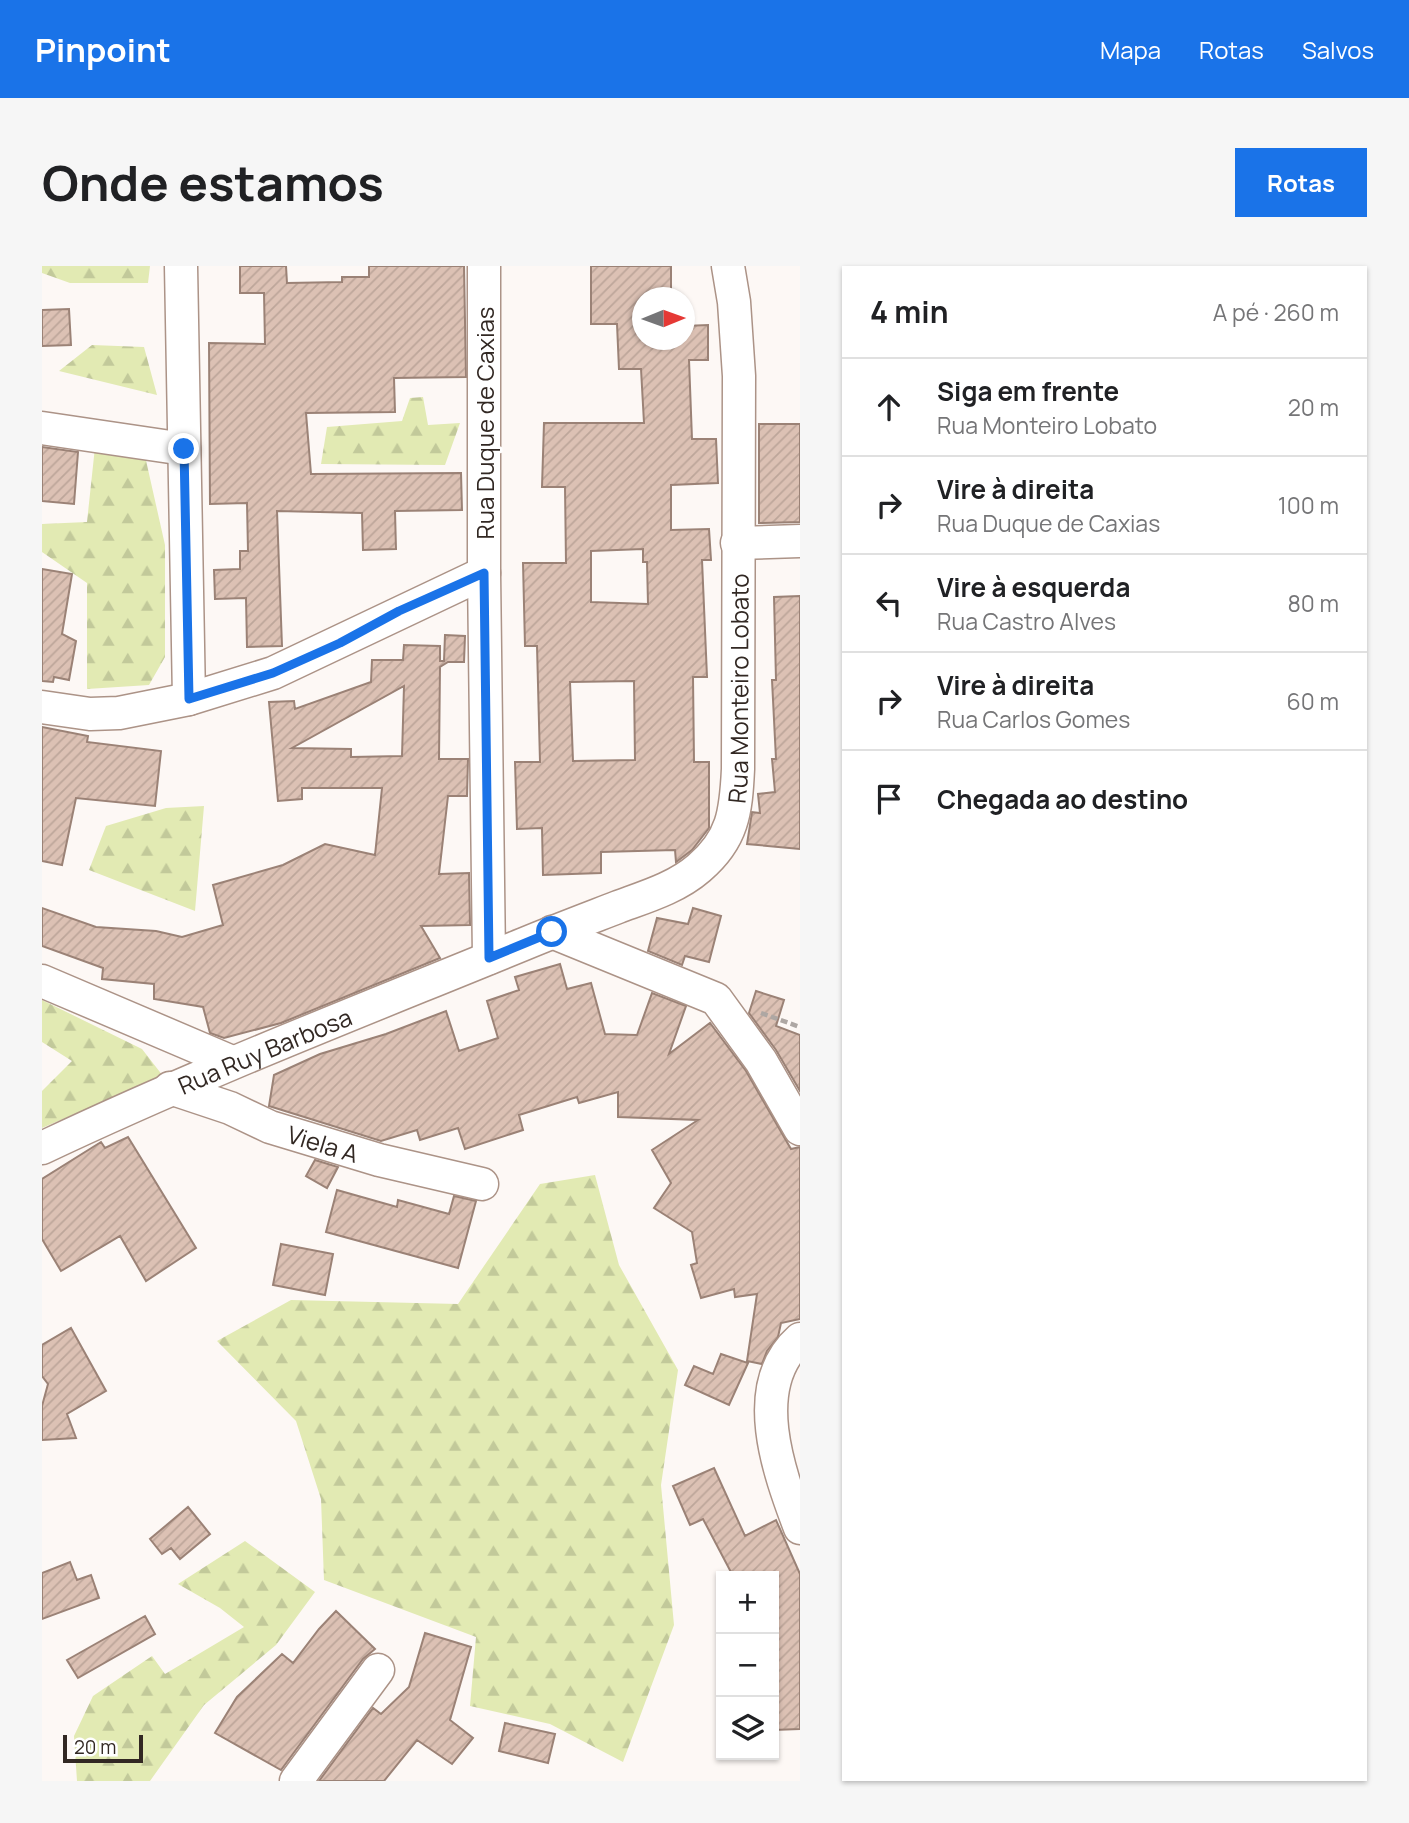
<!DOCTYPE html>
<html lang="pt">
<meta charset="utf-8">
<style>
:root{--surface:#fff;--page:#f6f6f6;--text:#202124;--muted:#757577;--line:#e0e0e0;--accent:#1a73e8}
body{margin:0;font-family:Manrope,sans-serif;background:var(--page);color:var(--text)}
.controls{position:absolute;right:21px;bottom:21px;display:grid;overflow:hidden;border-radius:0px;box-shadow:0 2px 5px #0004}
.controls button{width:63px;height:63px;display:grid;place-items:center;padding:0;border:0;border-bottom:2px solid var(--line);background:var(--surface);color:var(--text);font:35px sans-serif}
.compass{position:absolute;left:590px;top:21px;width:63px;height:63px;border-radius:50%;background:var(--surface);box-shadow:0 2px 5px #0004;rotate:89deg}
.scale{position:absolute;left:21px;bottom:18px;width:80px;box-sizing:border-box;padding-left:7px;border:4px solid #322823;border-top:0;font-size:19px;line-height:24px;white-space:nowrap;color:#322823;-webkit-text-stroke:5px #fff;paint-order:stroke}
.stop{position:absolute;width:21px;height:21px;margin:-16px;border:5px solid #1a73e8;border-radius:50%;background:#fff}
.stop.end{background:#1a73e8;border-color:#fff;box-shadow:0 2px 7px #0008}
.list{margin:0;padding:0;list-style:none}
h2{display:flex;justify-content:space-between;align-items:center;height:91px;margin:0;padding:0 28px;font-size:30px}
h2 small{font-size:23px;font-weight:400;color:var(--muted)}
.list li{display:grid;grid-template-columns:46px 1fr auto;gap:21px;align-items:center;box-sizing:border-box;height:98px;padding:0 28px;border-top:2px solid var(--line)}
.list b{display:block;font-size:26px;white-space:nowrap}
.list p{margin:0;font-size:23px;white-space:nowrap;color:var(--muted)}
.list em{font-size:23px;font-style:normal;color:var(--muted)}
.icon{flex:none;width:38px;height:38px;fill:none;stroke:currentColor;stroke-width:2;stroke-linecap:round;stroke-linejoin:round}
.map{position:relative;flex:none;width:758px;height:1515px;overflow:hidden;border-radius:0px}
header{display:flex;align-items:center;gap:42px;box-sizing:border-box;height:98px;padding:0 35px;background:var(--accent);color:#fff}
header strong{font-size:33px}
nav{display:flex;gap:38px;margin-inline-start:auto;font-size:24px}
.intro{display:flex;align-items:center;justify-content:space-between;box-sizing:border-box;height:168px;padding:0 42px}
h1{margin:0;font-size:49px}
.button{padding:18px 32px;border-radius:0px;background:var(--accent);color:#fff;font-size:24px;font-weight:700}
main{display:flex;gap:42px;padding:0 42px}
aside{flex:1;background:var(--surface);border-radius:0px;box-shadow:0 2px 5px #0004}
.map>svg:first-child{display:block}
.forest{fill:url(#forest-firs)}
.building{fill:url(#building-hatch);stroke:#9b8276;stroke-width:2;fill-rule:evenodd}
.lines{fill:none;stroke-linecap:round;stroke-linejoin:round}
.street-casing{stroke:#ac9387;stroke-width:35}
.path{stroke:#aea7a3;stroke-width:4.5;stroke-dasharray:7 3.5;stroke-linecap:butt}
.street{stroke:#fff;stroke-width:32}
.route{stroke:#1a73e8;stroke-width:9}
.labels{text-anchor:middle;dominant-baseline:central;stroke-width:5;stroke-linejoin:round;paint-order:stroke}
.street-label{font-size:24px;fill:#322823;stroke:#fff}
</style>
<header>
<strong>Pinpoint</strong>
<nav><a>Mapa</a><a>Rotas</a><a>Salvos</a></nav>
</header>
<div class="intro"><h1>Onde estamos</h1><a class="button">Rotas</a></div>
<main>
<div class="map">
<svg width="758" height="1515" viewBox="0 0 758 1515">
<defs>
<pattern id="forest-firs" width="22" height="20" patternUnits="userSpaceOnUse" patternTransform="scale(1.75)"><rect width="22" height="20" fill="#e2eab3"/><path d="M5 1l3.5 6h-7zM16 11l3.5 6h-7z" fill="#c2c99a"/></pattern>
<pattern id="building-hatch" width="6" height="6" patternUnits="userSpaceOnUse" patternTransform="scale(1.75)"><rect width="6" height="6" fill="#dcc1b4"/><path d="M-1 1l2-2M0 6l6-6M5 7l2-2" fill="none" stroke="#bda69a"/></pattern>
</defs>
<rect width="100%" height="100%" fill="#fdf8f5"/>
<path class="forest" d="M0,0h108l-2,17h-78l-28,-10z
M50,79l52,2 13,48 -98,-24z
M381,131l5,28 32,-2 -15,42 -124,-1 6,-37 75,-6 8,-23z
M53,181l50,9 20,89v112l-16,28 -62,4v-106l-45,-31v-28l45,-2z
M162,540l-9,105 -106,-41 17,-44 60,-18z
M0,734l100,49 21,27 -121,52v-37l30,-30 -30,-19z
M553,909l24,90 59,105 -17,115 13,140 -51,137 -73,-38 -80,-18 6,-69 -152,-57 -3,-81 -25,-78 -79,-80 74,-41 167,4 82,-120z
M203,1275l70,51 -39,53 -72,60 -54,76h-73l-3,-45 19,-40 59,-40 13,18 79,-47 -24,-19 -42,-24z"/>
<path class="building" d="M198,0h46l1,17 55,-1v-5h27v-11h95l2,111 -72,1 1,34 -89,1 5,61 150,-1 1,37 -67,1 1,38 -33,1 -1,-37 -85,-2 5,135 -35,1 -1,-49 -31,1 -1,-29 26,-1v-18h8l-1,-48 -37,1 -1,-161 56,1 -1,-51h-24z
M549,0h80v32h-29v42h42v-14l24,-1v35h-19l3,79h24l2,44 -47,2v45l38,-1 2,31h-9l5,117h-14l1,85h15v66l-17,22 -16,12 -1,-12 -74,2v21l-58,2 -1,-47 -25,1 -2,-67h25l-3,-116h-12l-2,-83h43l-1,-76h-23l2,-64h100l-3,-54h-22l-2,-45h-26zM601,283v13h4l1,42 -57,-2v-51zM592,415l1,79 -62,1 -3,-79z
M27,43l2,36 -29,1v-36z
M717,158h41v98l-41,1z
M0,181l36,5 -4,52 -32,-3z
M0,303l30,5 -10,60 14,7 -7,39 -15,-3 -1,5 -11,-1z
M758,330v253l-53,-5 5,-32 8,1 -2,-19 17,-2 -3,-33h4l-4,-79h4l-2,-83z
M403,369l20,1 -1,26h-16l-8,5 -1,92h29l-1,37h-19l-9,78 30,-1 1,52 -49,1 19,32 -159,65 -57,15 -14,-5 -7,-26 -49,-8v-15l-52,-5 1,-11 -61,-22v-38l54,19 60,4 26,6 41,-12 -10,-40 70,-20 42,-21 50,11 7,-67h-80v11l-24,2 -9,-99 25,-1 1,8 76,-27 1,-22h31l1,-15 36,1v15h4zM362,420l-2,70 -51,1v-8l-59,-1z
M0,461l46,9 -1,6 74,9 -6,55 -79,-8 -14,67 -20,-4z
M651,642l28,8 -12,46 -24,-6 -3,9 -34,-14 9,-33 31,6z
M518,698l7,25 24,-6 14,51 32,1 15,-42 34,13 -17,48 41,-31 36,48 45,78 9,-2v172l-19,4 -3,14 -11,14 -5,13 -15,-3 10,-67 -22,3 -1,-8 -33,9 -10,-33 6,-2 -5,-31 -38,-24 17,-25 -19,-33 46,-30 -80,-3v-25l-39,11 -2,-6 -58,18 4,15 -58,19 -7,-21 -38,12 -3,-10 -36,11 -112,-35 5,-31 46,-21 66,-20 60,-23 13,40 39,-13 -11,-37 32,-11 -4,-13z
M714,725l28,9 -8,26 24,9v56l-24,-41 -27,-37z
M86,871l68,111 -50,33 -26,-45 -59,35 -19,-32v-60l59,-37 4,6z
M273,894l23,7 -11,21 -21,-12z
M295,924l60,17 1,-7 51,14 5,-18 22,5 -18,67 -132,-36z
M239,978l52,10 -8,41 -52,-10z
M29,1062l35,63 -39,23 9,24 -34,2v-34l6,-22 -6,-8v-31z
M679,1088l27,9 -19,42 -44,-20 9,-19 19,8z
M672,1202l31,68 31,-16 24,54v155l-26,1v-154h-41l-30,-57 -13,6 -17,-39z
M146,1241l22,27 -30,25 -9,-11 -9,6 -12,-15z
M28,1296l7,18 14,-5 8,23 -57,21v-46z
M294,1345l39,38 -12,10 -82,111 -66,-37 22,-36 45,-43 11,9 26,-34z
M103,1350l10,18 -77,44 -11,-18z
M383,1367l46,14 -21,73 23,18 -21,26 -35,-24 -33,41h-65l54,-73 8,6 28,-27z
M463,1457l50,11 -7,29 -49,-12z"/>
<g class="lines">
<defs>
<g id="street">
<path d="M139,0l8,433"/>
<path d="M442,0v307l5,385"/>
<path d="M0,162l142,21"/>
<path d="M695,277l63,-2"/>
<path d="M0,441l48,7 29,-1 70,-14 84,-26 211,-100"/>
<path d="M510,666l164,67 45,62 39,68"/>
<path d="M0,715l190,81"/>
<path id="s1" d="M128,822l60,20 40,19 109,33 103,24"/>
<path id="s2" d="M0,882c158,-75 321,-138 482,-204 31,-13 63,-25 94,-37 27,-10 58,-19 81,-39 34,-29 37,-56 39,-99l1,-393 -5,-74 -6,-36"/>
<path d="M758,1073c-53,47 -21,133 0,189"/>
<path d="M254,1515l82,-111"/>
</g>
</defs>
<use href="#street" class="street-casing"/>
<path class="path" d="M719,747l39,14"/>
<use href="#street" class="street"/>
</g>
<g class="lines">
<path class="route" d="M142,183l5,250 84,-26 67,-30 59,-32 85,-38 5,385 63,-26"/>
</g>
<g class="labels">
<g class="street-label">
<text transform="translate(442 157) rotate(-90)">Rua Duque de Caxias</text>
<text stroke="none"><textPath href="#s2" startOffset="906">Rua Monteiro Lobato</textPath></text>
<text stroke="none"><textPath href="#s2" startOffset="243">Rua Ruy Barbosa</textPath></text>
<text stroke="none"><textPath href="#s1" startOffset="163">Viela A</textPath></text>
</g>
</g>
</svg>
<div class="controls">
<button>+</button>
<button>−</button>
<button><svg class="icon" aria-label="layers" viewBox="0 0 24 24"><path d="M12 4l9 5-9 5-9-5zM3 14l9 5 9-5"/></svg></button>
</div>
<svg class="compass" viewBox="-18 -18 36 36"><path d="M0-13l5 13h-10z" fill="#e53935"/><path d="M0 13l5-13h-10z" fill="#757577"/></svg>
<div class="scale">20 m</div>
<div class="stop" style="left:510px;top:666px"></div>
<div class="stop end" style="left:142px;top:183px"></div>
</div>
<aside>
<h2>4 min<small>A pé · 260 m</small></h2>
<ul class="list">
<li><svg class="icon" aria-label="ahead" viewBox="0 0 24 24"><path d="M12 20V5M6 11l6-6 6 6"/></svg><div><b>Siga em frente</b><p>Rua Monteiro Lobato</p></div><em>20 m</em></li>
<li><svg class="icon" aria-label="right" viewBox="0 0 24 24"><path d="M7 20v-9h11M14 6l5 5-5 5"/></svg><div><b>Vire à direita</b><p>Rua Duque de Caxias</p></div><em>100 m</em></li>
<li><svg class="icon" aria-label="left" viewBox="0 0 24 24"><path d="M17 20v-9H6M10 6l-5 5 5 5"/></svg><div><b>Vire à esquerda</b><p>Rua Castro Alves</p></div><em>80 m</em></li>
<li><svg class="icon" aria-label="right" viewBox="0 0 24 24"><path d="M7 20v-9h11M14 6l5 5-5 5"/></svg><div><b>Vire à direita</b><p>Rua Carlos Gomes</p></div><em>60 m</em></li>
<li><svg class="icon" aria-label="arrive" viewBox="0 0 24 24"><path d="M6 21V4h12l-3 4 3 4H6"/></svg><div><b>Chegada ao destino</b></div></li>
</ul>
</aside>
</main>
